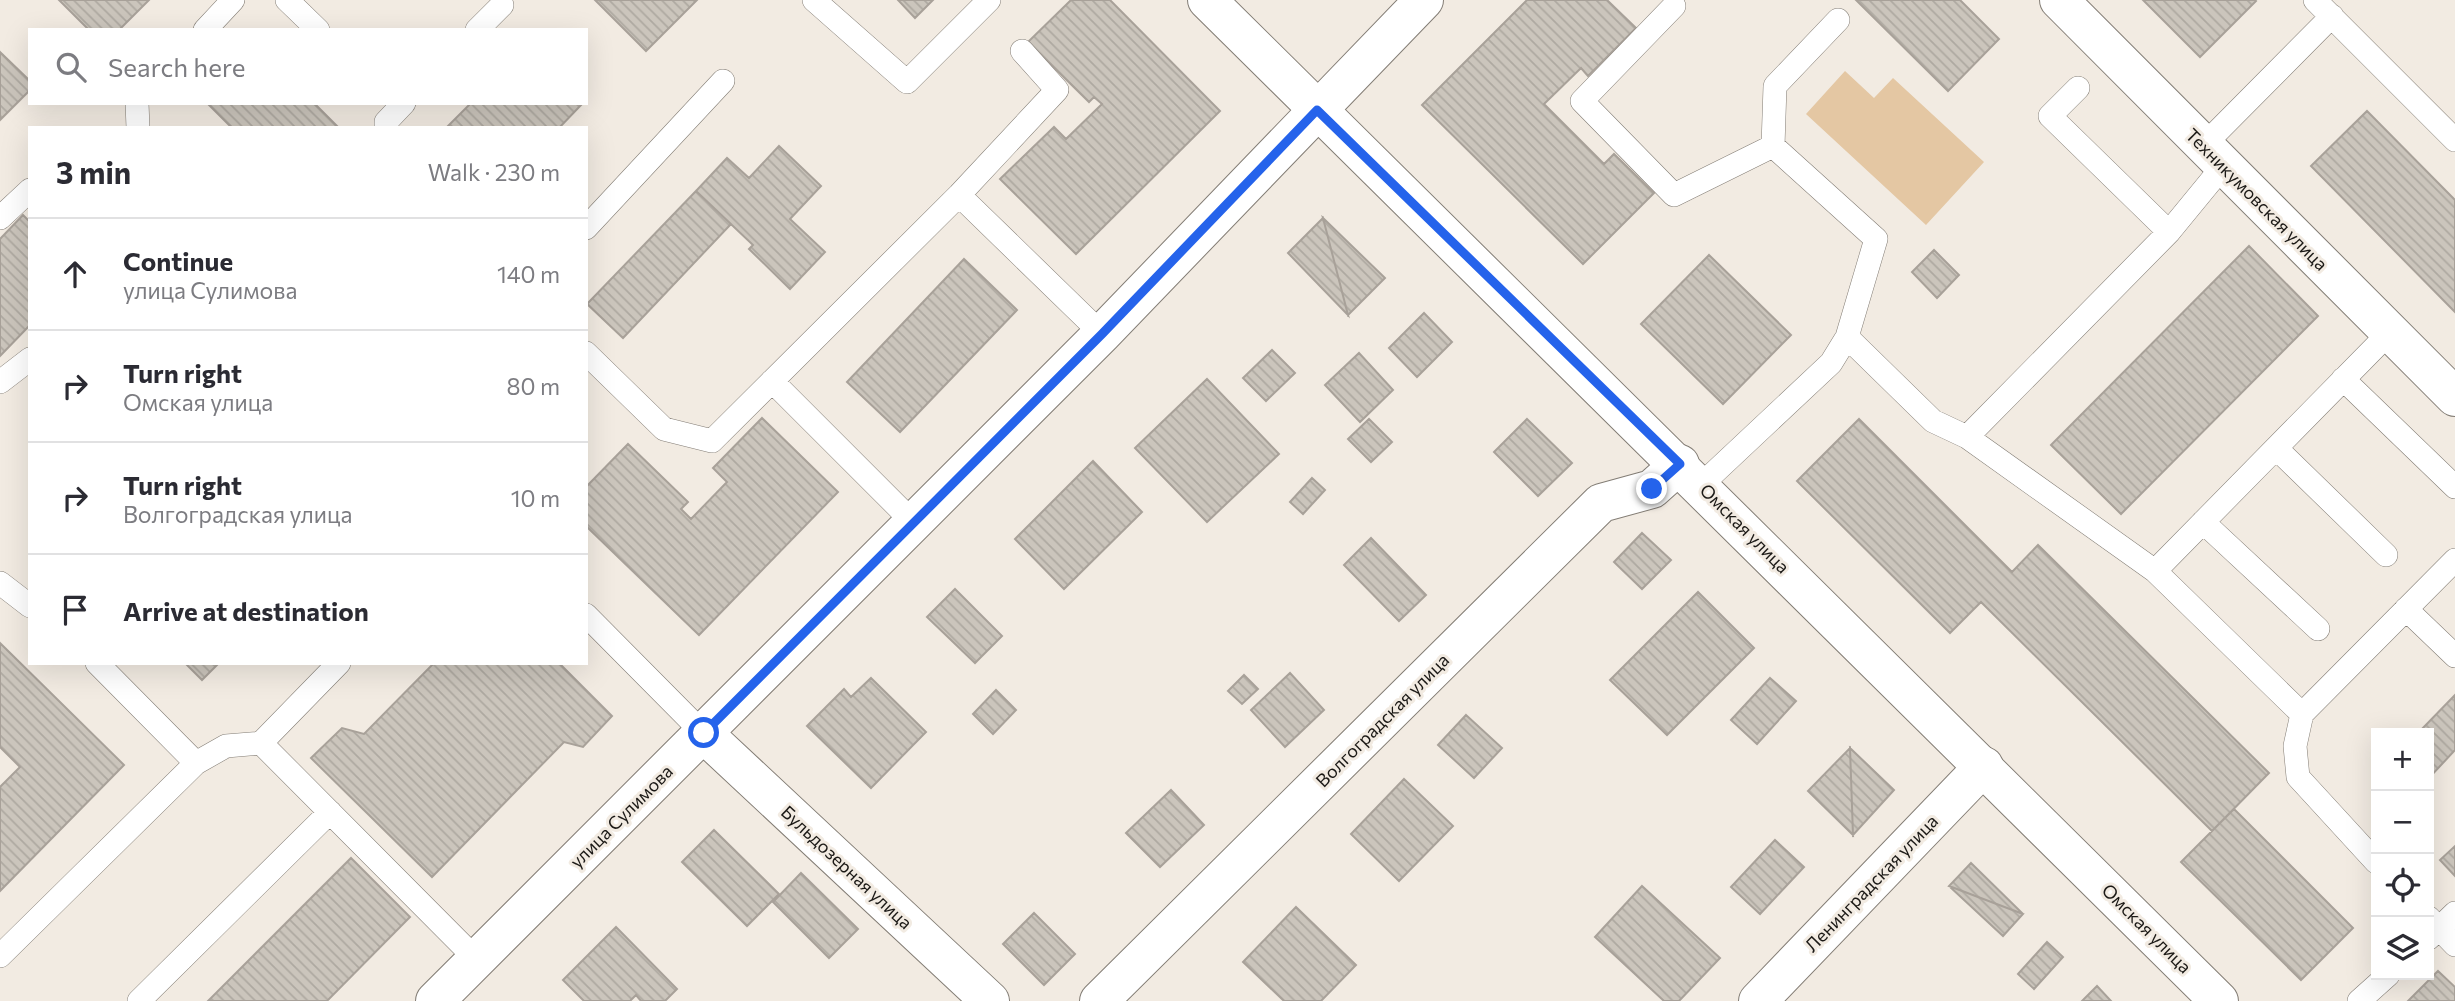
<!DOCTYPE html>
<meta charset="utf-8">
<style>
:root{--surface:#fff;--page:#f2f2f3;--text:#2b2b33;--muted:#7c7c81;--line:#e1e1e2}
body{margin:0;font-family:Commissioner,sans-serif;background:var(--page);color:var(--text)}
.controls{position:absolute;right:21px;bottom:21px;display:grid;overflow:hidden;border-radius:0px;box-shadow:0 7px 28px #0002}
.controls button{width:63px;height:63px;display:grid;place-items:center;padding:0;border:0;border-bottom:2px solid var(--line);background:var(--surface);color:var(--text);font:35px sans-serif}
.stop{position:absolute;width:21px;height:21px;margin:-16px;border:5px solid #2563eb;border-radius:50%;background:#fff}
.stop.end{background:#2563eb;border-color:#fff;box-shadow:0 2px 7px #0008}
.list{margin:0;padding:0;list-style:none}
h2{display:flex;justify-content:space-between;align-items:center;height:91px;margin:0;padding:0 28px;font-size:30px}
h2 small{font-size:23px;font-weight:400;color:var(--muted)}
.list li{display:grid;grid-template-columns:46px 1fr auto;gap:21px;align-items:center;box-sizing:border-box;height:112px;padding:0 28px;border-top:2px solid var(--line)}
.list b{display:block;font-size:26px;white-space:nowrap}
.list p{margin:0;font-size:23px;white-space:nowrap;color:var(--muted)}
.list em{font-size:23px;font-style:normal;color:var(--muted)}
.icon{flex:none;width:38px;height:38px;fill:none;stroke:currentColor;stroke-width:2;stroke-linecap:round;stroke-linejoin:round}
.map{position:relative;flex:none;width:2455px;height:1001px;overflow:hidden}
.search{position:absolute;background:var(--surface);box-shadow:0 7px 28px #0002;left:28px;top:28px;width:560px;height:77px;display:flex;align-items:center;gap:18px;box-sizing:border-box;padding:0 24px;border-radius:0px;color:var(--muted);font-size:26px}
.panel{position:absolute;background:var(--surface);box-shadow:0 7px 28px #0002;left:28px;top:126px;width:560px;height:539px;border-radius:0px}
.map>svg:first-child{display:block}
.park{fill:#e4c7a3}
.building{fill:url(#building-back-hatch);stroke:#a8a199;stroke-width:2}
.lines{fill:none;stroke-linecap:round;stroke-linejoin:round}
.lane-casing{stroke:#837d75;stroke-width:24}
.street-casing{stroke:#837d75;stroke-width:40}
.secondary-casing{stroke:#837d75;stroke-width:40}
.lane{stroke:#fff;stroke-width:23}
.street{stroke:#fff;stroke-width:38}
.secondary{stroke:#fff;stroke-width:38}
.route{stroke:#2563eb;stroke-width:9}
.labels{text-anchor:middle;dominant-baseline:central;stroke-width:6;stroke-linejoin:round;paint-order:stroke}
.street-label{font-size:18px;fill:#1b1916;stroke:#f2ebe2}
</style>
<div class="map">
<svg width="2455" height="1001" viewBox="0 0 2455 1001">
<defs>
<pattern id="building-back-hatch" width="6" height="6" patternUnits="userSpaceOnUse" patternTransform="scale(1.75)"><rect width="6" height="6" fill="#cbc5bc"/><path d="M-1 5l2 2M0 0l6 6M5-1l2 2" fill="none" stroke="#aea9a1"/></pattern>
</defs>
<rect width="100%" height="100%" fill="#f2ebe2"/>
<path class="park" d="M1845,71l29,27 19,-20 91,84 -58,63 -120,-111z"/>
<path class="building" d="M59,0h90l-30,30h-30z
M595,0h102l-51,51z
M898,0h35l-18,18z
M1071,0h39l110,111 -144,143 -76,-75 54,-52 12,12 36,-35 -8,-7 -5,5 -61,-60z
M1527,0h80l29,28 -48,48 -7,-8 -37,36 60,60 10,-10 40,39 -71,71 -161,-159z
M1856,0h104l39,39 -51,52z
M2143,0h112l1,1 -56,56z
M0,52l30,29v9l-30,30z
M207,103h107l25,25h-107z
M471,103h112l-24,25h-113z
M2367,111l88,89v112l-144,-146z
M779,146l42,40 -31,33 35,33 -35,37 -41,-40 4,-4 -57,-54 31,-33 22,20z
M696,191l35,33 -108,114 -36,-34z
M23,215l7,7v103l-30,31v-117z
M1323,218l25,97 -60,-62z
M1323,218l62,60 -37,37z
M2249,246l69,70 -197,198 -70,-69z
M1934,250l25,25 -22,23 -25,-26z
M1709,255l82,80 -68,69 -82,-80z
M964,259l53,51 -117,122 -53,-50z
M1424,313l28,29 -35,35 -28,-29z
M1272,350l23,23 -29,28 -23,-23z
M1359,353l34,37 -33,32 -35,-37z
M1207,379l72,75 -72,68 -72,-74z
M762,418l76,74 -139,143 -113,-109v-39l42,-43 60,58 -7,7 10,10 36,-37 -14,-14z
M1369,419l23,23 -21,20 -23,-23z
M1527,419l45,44 -34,33 -44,-44z
M1859,419l153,153 26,-27 231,228 -57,58 -231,-229 -31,31 -153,-152z
M1093,461l49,51 -78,77 -49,-50z
M1312,478l13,12 -22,24 -13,-12z
M1642,533l29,27 -29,29 -28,-27z
M1371,538l55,57 -27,26 -55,-56z
M955,589l47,47 -27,27 -48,-46z
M1698,592l56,56 -87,87 -57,-55z
M0,643l124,122 -124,126v-104l20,-20 -20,-20z
M185,663h34l-17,17z
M434,663h125l53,53 -29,31 -19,-5 -132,135 -121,-119 31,-30 22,6z
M1290,673l34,37 -39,37 -34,-37z
M1244,675l14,14 -16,15 -14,-13z
M871,678l55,54 -55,56 -64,-62 37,-37 7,8z
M1770,678l26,23 -39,43 -26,-24z
M996,690l20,20 -23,24 -20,-20z
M2455,695v55l-26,28v-45h-11z
M1466,715l36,33 -28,30 -36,-33z
M1850,748l3,87 -45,-44z
M1850,748l44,42 -41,45z
M1404,779l49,47 -54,55 -48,-47z
M1171,790l33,35 -44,42 -34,-34z
M2234,809l119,119 -52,52 -120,-118z
M714,830l65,64 -32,32 -65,-64z
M1775,840l29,27 -44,47 -29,-27z
M2455,846v30l-15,-16z
M351,858l59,59 -83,84h-119z
M1971,863l52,51 -74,-28z
M801,873l57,56 -29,29 -56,-56z
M1642,886l78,72 -41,43h-15l-69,-64z
M1949,886l74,28 -20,22z
M1296,907l60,58 -35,36h-37l-41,-39z
M1034,913l41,41 -31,31 -41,-41z
M616,927l61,62 -12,12h-24l-5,-6 -6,6h-46l-21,-21z
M2047,942l16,15 -29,32 -16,-15z
M2438,971l17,16v14h-47z
M2097,986l14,15h-29z"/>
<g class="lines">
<defs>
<path id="lane" d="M287,0l31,30
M814,0l93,82 82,-82
M2315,0l140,140
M1674,6l-92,95 92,94 99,-49 103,93 -29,98
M205,30l28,-30
M477,30l25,-25
M2078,88l-28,28 119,116
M137,103l1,25
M386,128v-6l18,-19
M2204,145l128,-129
M1773,146l2,-60 63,-66
M959,195l143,139
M0,218l30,-28
M586,228l137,-147
M586,353l78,76 48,12 247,-246 98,-105 -35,-39
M2343,379l112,108
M772,381l142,142
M0,382l30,-23
M1967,437l202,-205 55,-67
M2276,448l110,107
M1701,485l130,-122 16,-26 86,84 34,16 188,134 147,143 -7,32 3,31 78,85
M2203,522l115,107
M2155,571l235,-239
M0,583l30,23
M2406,609l49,47
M586,615l117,118
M97,663l99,100
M2302,714l153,-154
M261,743l215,216
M2429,918l26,27
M2429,938l26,-25
M0,956l196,-193 30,-17 35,-3 78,-80
M139,1001l191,-189
M2359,1001l29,-26"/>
<path id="street" d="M2059,0l396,397
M703,733l287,268
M435,1001l667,-667 322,-334
M1099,1001l502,-498 51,-14 28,-25
M1758,1001l226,-235"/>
<path id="secondary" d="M1207,0l1012,1001"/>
</defs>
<use href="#lane" class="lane-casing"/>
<use href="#street" class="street-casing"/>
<use href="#secondary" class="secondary-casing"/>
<use href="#lane" class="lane"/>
<use href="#street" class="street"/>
<use href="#secondary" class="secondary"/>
</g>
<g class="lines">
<path class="route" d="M704,733l398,-399 215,-224 363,354 -28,25"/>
</g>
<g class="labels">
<g class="street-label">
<text transform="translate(2257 199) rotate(45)">Техникумовская улица</text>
<text transform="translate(1745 528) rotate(45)">Омская улица</text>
<text transform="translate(1382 720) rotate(-45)">Волгоградская улица</text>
<text transform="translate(621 816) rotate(-45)">улица Сулимова</text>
<text transform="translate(847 867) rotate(43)">Бульдозерная улица</text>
<text transform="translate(1871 883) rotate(-46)">Ленинградская улица</text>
<text transform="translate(2147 928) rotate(45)">Омская улица</text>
</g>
</g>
</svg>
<div class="controls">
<button>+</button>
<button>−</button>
<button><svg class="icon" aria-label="locate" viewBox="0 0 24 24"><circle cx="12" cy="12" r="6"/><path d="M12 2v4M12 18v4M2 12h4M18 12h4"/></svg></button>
<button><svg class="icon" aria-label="layers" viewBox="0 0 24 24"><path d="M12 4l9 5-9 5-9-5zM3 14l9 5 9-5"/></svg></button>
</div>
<div class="stop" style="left:704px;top:733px"></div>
<div class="stop end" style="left:1652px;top:489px"></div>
<div class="search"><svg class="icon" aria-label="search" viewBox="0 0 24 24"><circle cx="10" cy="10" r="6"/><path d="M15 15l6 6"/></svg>Search here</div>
<section class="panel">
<h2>3 min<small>Walk · 230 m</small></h2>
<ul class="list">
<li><svg class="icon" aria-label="ahead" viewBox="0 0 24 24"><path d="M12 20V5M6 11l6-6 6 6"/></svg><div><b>Continue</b><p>улица Сулимова</p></div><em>140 m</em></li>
<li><svg class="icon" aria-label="right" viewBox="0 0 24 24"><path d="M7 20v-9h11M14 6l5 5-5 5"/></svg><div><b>Turn right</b><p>Омская улица</p></div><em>80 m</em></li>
<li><svg class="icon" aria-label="right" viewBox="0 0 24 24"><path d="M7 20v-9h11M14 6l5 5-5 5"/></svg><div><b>Turn right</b><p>Волгоградская улица</p></div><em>10 m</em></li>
<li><svg class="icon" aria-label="arrive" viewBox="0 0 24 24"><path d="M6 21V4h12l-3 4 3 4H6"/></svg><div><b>Arrive at destination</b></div></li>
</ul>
</section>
</div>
